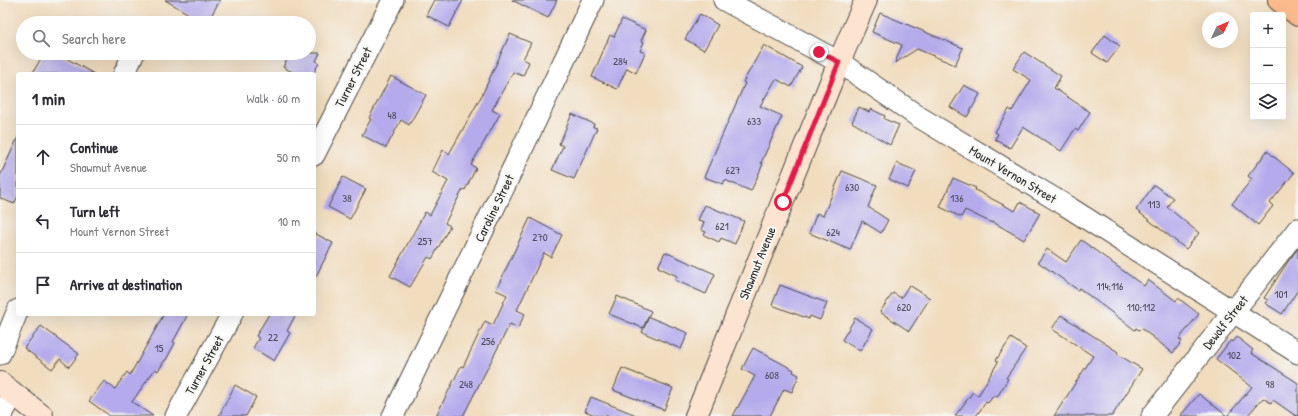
<!DOCTYPE html>
<meta charset="utf-8">
<style>
:root{--surface:#fff;--page:#f7f7f7;--text:#2b2b33;--muted:#7c7c81;--line:#e1e1e2}
body{margin:0;font-family:"Patrick Hand",sans-serif;background:var(--page);color:var(--text)}
.controls{position:absolute;right:12px;top:12px;display:grid;overflow:hidden;border-radius:4px;box-shadow:0 4px 16px #0002}
.controls button{width:36px;height:36px;display:grid;place-items:center;padding:0;border:0;border-bottom:1px solid var(--line);background:var(--surface);color:var(--text);font:20px sans-serif}
.compass{position:absolute;left:1202px;top:12px;width:36px;height:36px;border-radius:50%;background:var(--surface);box-shadow:0 4px 16px #0002;rotate:46deg}
.stop{position:absolute;width:12px;height:12px;margin:-9px;border:3px solid #e11d48;border-radius:50%;background:#fff}
.stop.end{background:#e11d48;border-color:#fff;box-shadow:0 1px 4px #0008}
.list{margin:0;padding:0;list-style:none}
h2{display:flex;justify-content:space-between;align-items:center;height:52px;margin:0;padding:0 16px;font-size:17px}
h2 small{font-size:13px;font-weight:400;color:var(--muted)}
.list li{display:grid;grid-template-columns:26px 1fr auto;gap:12px;align-items:center;box-sizing:border-box;height:64px;padding:0 16px;border-top:1px solid var(--line)}
.list b{display:block;font-size:15px;white-space:nowrap}
.list p{margin:0;font-size:13px;white-space:nowrap;color:var(--muted)}
.list em{font-size:13px;font-style:normal;color:var(--muted)}
.icon{flex:none;width:22px;height:22px;fill:none;stroke:currentColor;stroke-width:2;stroke-linecap:round;stroke-linejoin:round}
.map{position:relative;flex:none;width:1298px;height:416px;overflow:hidden}
.search{position:absolute;background:var(--surface);box-shadow:0 4px 16px #0002;left:16px;top:16px;width:300px;height:44px;display:flex;align-items:center;gap:10px;box-sizing:border-box;padding:0 14px;border-radius:22px;color:var(--muted);font-size:15px}
.panel{position:absolute;background:var(--surface);box-shadow:0 4px 16px #0002;left:16px;top:72px;width:300px;height:244px;border-radius:4px}
.map>svg:first-child{display:block}
.building{fill:#b4aaec}
.lines{fill:none;stroke-linecap:round;stroke-linejoin:round}
.street-casing{stroke:#494641;stroke-width:23}
.secondary-casing{stroke:#494641;stroke-width:24}
.highway-casing{stroke:#494641;stroke-width:24}
.street{stroke:#fff;stroke-width:21}
.secondary{stroke:#fde4d1;stroke-width:22}
.highway{stroke:#fbbb8d;stroke-width:22}
.route{stroke:#e11d48;stroke-width:5}
.labels{text-anchor:middle;dominant-baseline:central;stroke-width:4;stroke-linejoin:round;paint-order:stroke}
.number-label{font-size:11px;fill:#4d4b5b}
.street-label{font-size:13px;fill:#2b2b2b;stroke:#f6f6f2}
</style>
<div class="map">
<svg width="1298" height="416" viewBox="0 0 1298 416">
<rect width="100%" height="100%" fill="#f6f6f2"/>
<filter id="ink" filterUnits="userSpaceOnUse"><feTurbulence type="fractalNoise" baseFrequency=".025" numOctaves="2"/><feDisplacementMap in="SourceGraphic" scale="8" xChannelSelector="R" yChannelSelector="G"/><feConvolveMatrix kernelMatrix="1 2 1 2 8 2 1 2 1" color-interpolation-filters="sRGB"/></filter>
<filter id="wash" filterUnits="userSpaceOnUse"><feTurbulence type="fractalNoise" baseFrequency=".012" numOctaves="4" result="noise"/><feDisplacementMap in="SourceGraphic" scale="16" xChannelSelector="R" yChannelSelector="G"/><feGaussianBlur stdDeviation="0.9" result="paint"/><feColorMatrix in="noise" values="0 0 0 0 0 0 0 0 0 0 0 0 0 0 0 0 0 1.4 0 .05"/><feComposite in="paint" operator="in"/></filter>
<g filter="url(#wash)">
<rect width="100%" height="100%" fill="#f1dcbe"/>
<g id="blocks">
<path class="building" d="M165,0h55l-13,23h-3z
M434,0h29l-14,27 -23,-12z
M512,0h45l-9,18z
M880,13l83,35 -8,17 -38,-16 -22,14 7,-18 -30,-13z
M700,14l18,11 -14,25 -19,-11z
M622,19l24,11 -5,11 3,1 -4,9 5,2 -9,20 -9,-5 -10,21 -25,-12 18,-42 4,2z
M510,34l21,9 -8,16 6,3 -6,14 -10,-4 -21,38 8,4 -29,51 5,3 -11,22 -2,-1 -18,34 5,3 -18,33 -4,-2 -18,30 -20,-11 35,-64 5,3 18,-34 -16,-9 11,-22 6,4 33,-59z
M1105,35l15,11 -13,17 -15,-10z
M764,45l38,22 -11,20 -15,-8 -16,27 22,10 -21,47 2,1 -12,27 -26,-11 -2,4 -19,-7 41,-94 -2,-1z
M1024,52l37,24 -7,12 36,24 -12,19 -3,-2 -14,22 -38,-24 -13,21 -15,-9 3,-5 -3,-2 14,-23 3,2 19,-31 -18,-11z
M44,53h13l37,21h-62z
M291,53h29l-4,8 3,2 -6,11h-17l-13,-7z
M391,76l35,19 -17,30 -8,-5 -15,28 -24,-13 9,-16 -2,-1z
M964,85l16,9 -13,23 -17,-10z
M859,107l10,5 2,-3 14,7 -1,3 15,6 -9,20 -38,-23z
M572,114l22,10 -1,3 4,1 -23,51 -22,-9 11,-24 -4,-2z
M18,137v59l-4,8 -14,-6v-22z
M1267,151l27,22 -24,30 3,3 -15,19 -26,-21 20,-25 -4,-3z
M897,163l19,8 -8,17 -19,-9z
M842,171l35,14 -9,22 20,13 -7,13 -19,-12 -12,29 -41,-17 8,-20 6,3z
M343,177l23,12 -16,30 -22,-12z
M953,178l23,10 -1,2 40,21 5,-9 20,11 -16,27 -31,-18 -1,1 -27,-13 -4,7 -21,-10z
M1154,185l19,13 -6,9 32,26 -13,16 -50,-39z
M705,205l39,16 -9,23 -14,-6 -2,4 -15,-7 2,-3 -5,-2 3,-8 -6,-2z
M530,218l32,17 -11,22 -7,-4 -27,57 8,4 -7,14 -8,-4 -47,92h-27l25,-50 2,1 22,-46 8,4 14,-30 -11,-5z
M314,233l19,10 -19,37z
M1081,240l63,46 4,-6 28,21 2,-3 21,16 -20,25 3,2 -9,12 -32,-25 -2,2 -3,-2 -1,2 -56,-42 -1,2 -40,-28 9,-13 19,13z
M1298,248v42l-16,24 -17,-11 3,-3 -4,-2 23,-35z
M665,252l50,22 -9,20 -31,-14 2,-4 -19,-9z
M780,285l47,18 -7,17 -10,-4 -1,3 -37,-14z
M909,285l21,13 -21,33 -29,-19 13,-19 8,5z
M617,296l34,15 -8,17 -34,-14z
M164,314h24l-15,28 2,1 -9,17h-1l-7,11 -3,-2 -23,33 21,14h-43l-21,-15 15,-20 11,8 12,-17 3,3z
M269,314h27l-9,17 3,2 -16,28 -21,-13 6,-10 -3,-2z
M1061,315l57,37 -1,2 25,15 -30,47h-58l39,-60 -41,-27z
M649,317l39,16 -7,16 -39,-17z
M855,318l18,11 -13,22 -18,-11z
M41,326l38,28 -10,13 -9,-8 -8,10 -28,-21z
M1237,337l16,13 -2,3 47,30v33h-2l-23,-16 -2,3 -8,-5 -16,18h-20l25,-29 -36,-28 15,-19 2,2z
M1011,338l15,10 -20,30 2,1 -11,18 -3,-2 -6,8 -2,-1 -10,14h-21l18,-24 5,4 20,-34 -2,-2z
M753,348l41,22 -1,2 6,3 -7,17 -8,-3 -14,27h-37l22,-40 -13,-7z
M622,368l51,20 -9,22 -51,-20z
M235,385l21,12 -10,19h-27z
M1199,394l28,22h-47z
M591,397l45,18v1h-39l-12,-5z"/>
</g>
</g>
<g filter="url(#ink)">
<use href="#blocks" fill-opacity="0" stroke="#494641" stroke-width="1"/>
<g class="lines">
<defs>
<path id="street" d="M724,0l115,62 80,55 146,88 233,148
M124,74l10,-21
M314,155l79,-155
M0,354l18,-44
M1,416l12,-22
M176,416l56,-102
M393,416l100,-206 100,-210
M1152,416l146,-187"/>
<path id="secondary" d="M0,383l42,33
M696,416l143,-354 27,-62"/>
<path id="highway" d="M1279,0l19,15"/>
</defs>
<use href="#street" class="street-casing"/>
<use href="#secondary" class="secondary-casing"/>
<use href="#highway" class="highway-casing"/>
<use href="#street" class="street"/>
<use href="#secondary" class="secondary"/>
<use href="#highway" class="highway"/>
</g>
</g>
<g class="lines" filter="url(#ink)">
<path class="route" d="M783,202l56,-140 -20,-10"/>
</g>
<g class="labels">
<g class="number-label">
<text x="620" y="61">284</text>
<text x="392" y="115">48</text>
<text x="754" y="121">633</text>
<text x="733" y="170">627</text>
<text x="852" y="187">630</text>
<text x="347" y="198">38</text>
<text x="957" y="198">136</text>
<text x="1154" y="204">113</text>
<text x="722" y="226">621</text>
<text x="833" y="232">624</text>
<text x="540" y="237">270</text>
<text x="425" y="241">257</text>
<text x="1110" y="286">114;116</text>
<text x="1281" y="294">101</text>
<text x="904" y="307">620</text>
<text x="1141" y="307">110;112</text>
<text x="273" y="337">22</text>
<text x="488" y="341">256</text>
<text x="159" y="348">15</text>
<text x="1234" y="355">102</text>
<text x="772" y="375">608</text>
<text x="466" y="384">248</text>
<text x="1270" y="384">98</text>
</g>
<g class="street-label">
<text transform="translate(353 77) rotate(-63)">Turner Street</text>
<text transform="translate(1013 174) rotate(31)">Mount Vernon Street</text>
<text transform="translate(494 208) rotate(-64)">Caroline Street</text>
<text transform="translate(757 263) rotate(-68)">Shawmut Avenue</text>
<text transform="translate(1225 322) rotate(-52)">Dewolf Street</text>
<text transform="translate(204 365) rotate(-61)">Turner Street</text>
</g>
</g>
</svg>
<div class="controls">
<button>+</button>
<button>−</button>
<button><svg class="icon" aria-label="layers" viewBox="0 0 24 24"><path d="M12 4l9 5-9 5-9-5zM3 14l9 5 9-5"/></svg></button>
</div>
<svg class="compass" viewBox="-18 -18 36 36"><path d="M0-13l5 13h-10z" fill="#e53935"/><path d="M0 13l5-13h-10z" fill="#7c7c81"/></svg>
<div class="stop" style="left:783px;top:202px"></div>
<div class="stop end" style="left:819px;top:52px"></div>
<div class="search"><svg class="icon" aria-label="search" viewBox="0 0 24 24"><circle cx="10" cy="10" r="6"/><path d="M15 15l6 6"/></svg>Search here</div>
<section class="panel">
<h2>1 min<small>Walk · 60 m</small></h2>
<ul class="list">
<li><svg class="icon" aria-label="ahead" viewBox="0 0 24 24"><path d="M12 20V5M6 11l6-6 6 6"/></svg><div><b>Continue</b><p>Shawmut Avenue</p></div><em>50 m</em></li>
<li><svg class="icon" aria-label="left" viewBox="0 0 24 24"><path d="M17 20v-9H6M10 6l-5 5 5 5"/></svg><div><b>Turn left</b><p>Mount Vernon Street</p></div><em>10 m</em></li>
<li><svg class="icon" aria-label="arrive" viewBox="0 0 24 24"><path d="M6 21V4h12l-3 4 3 4H6"/></svg><div><b>Arrive at destination</b></div></li>
</ul>
</section>
</div>
